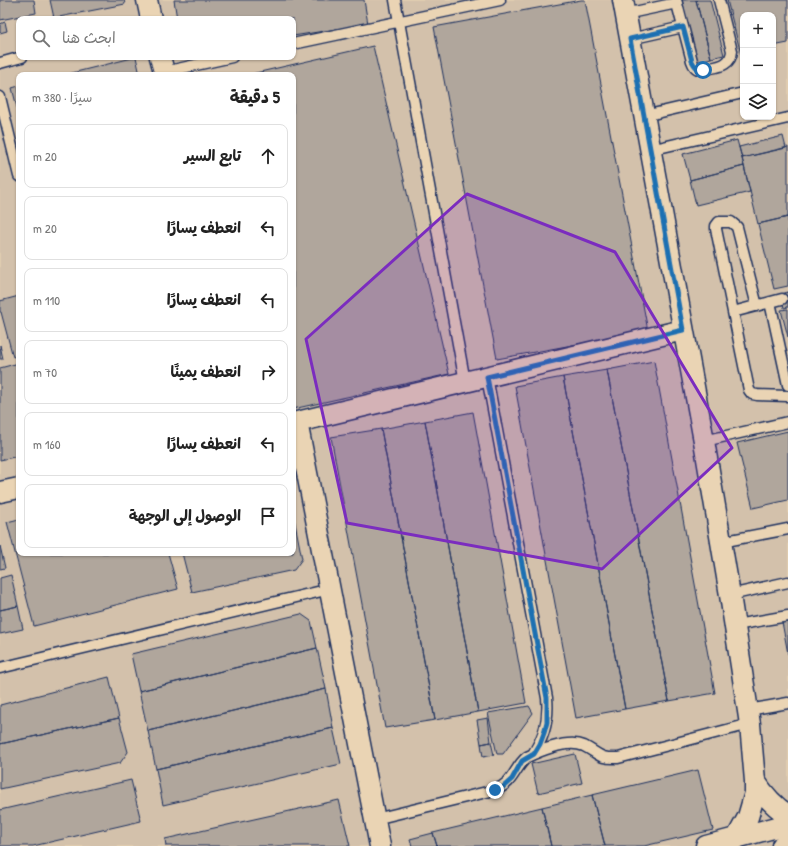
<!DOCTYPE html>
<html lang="ar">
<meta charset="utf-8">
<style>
:root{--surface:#fff;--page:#f6f6f6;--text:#222;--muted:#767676;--line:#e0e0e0}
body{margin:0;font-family:"Patrick Hand","Playpen Sans Arabic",sans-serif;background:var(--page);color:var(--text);direction:rtl}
.controls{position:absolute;right:12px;top:12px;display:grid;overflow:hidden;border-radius:8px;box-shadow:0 1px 3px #0004}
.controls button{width:36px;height:36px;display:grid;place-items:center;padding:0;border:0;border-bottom:1px solid var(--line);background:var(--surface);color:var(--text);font:20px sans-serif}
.stop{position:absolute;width:12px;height:12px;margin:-9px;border:3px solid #1f6fb2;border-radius:50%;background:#fff}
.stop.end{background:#1f6fb2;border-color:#fff;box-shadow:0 1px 4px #0008}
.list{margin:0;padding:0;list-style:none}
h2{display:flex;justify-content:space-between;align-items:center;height:52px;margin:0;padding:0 16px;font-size:17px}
h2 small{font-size:13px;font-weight:400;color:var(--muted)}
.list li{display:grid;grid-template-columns:26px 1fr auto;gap:12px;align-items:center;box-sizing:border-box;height:64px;margin:0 8px 8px;padding:0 8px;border:1px solid var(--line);border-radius:8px}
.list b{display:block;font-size:15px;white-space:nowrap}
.list em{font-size:13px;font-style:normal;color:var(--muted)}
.icon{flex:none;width:22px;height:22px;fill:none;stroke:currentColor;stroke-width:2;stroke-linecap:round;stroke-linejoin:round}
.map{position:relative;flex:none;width:788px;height:846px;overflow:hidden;direction:ltr}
.search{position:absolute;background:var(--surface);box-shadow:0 1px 3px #0004;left:16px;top:16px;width:280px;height:44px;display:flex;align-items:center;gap:10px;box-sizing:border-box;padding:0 14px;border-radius:8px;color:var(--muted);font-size:15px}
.panel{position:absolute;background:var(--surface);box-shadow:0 1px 3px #0004;left:16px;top:72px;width:280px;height:484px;border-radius:8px;direction:rtl}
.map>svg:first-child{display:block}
.built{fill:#d3c1ab;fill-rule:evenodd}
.building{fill:#b0a69c;stroke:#1b2f5e}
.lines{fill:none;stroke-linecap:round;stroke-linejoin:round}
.service-casing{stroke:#1b2f5e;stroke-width:13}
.minor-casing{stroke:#1b2f5e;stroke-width:23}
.motorway-casing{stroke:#1b2f5e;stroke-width:25}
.service{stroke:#ead4b4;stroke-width:10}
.minor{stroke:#ead4b4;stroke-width:20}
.motorway{stroke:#ead4b4;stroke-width:22}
.route{stroke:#1f6fb2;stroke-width:5}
.marked{fill:#7b2cbf;fill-opacity:0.2;stroke:#7b2cbf;stroke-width:3;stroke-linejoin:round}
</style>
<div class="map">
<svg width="788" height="846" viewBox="0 0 788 846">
<rect width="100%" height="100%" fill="#e2cdb1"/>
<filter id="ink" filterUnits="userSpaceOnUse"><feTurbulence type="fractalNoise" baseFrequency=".025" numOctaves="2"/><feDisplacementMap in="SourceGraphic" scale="8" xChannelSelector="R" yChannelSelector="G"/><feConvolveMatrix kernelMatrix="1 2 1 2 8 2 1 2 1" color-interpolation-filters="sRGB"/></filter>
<g filter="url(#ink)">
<path class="built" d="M0,0h788v846h-788zM743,15h30v102h-30zM19,19h274v38h-274zM19,75h274v478h-274z"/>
<path class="building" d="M0,0h34l2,13 -36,7z
M50,0h74l1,4 -71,14z
M174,0h190l4,24 -75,12v-17h-116z
M581,0h4l63,331 -151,28 -63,-332z
M682,0h14l15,58 -14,4z
M696,0h14l14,55 -13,3z
M727,0h61v43l-15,3v-31h-30v38l-2,1z
M5,22l2,9 -7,2v-9z
M373,46l76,328 -156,35v-334h-46z
M136,57l4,18h-76z
M19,86v29l-7,-27z
M783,136l3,12 -44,10 -3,-11z
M737,140l7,26 -54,14 -7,-26z
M788,147v70l-30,7 -16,-66z
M744,166l6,26 -54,13 -6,-25z
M788,217v69l-14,3 -16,-65z
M788,292v15l-4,1 -3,-14z
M19,296v59l-6,2 -12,-45h-1v-11z
M788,309v28l-7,-27z
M0,345l3,14h-3z
M654,361l61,332 -46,8 -62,-331z
M19,363v93l-19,4v-92z
M607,370l62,331 -44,8 -62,-332z
M563,377l62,332 -49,9 -61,-332z
M473,412l53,291 -48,9 -53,-291z
M425,421l53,291 -43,8 -54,-291z
M381,429l54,291 -50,8 -54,-291z
M788,431v69l-35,8 -16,-65z
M293,513l9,46 -8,11 -102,22 -10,-39h111z
M19,519v34h149l10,36 -144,37 -27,-104z
M0,546l5,22 -5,1z
M11,575l7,31 -18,4v-32z
M18,606l5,23 -23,5v-24z
M301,614l10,7 6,27 -178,43 -8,-37z
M788,621v33l-6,-32z
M317,648l9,41 -178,42 -9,-40z
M109,677l10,41 -119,26v-39z
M326,689l7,39 -177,41 -8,-38z
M529,706l4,7 -30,41h-6l-9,-41z
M119,718l9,34 -8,11 -120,26v-45z
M488,718l3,24 -10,2 -4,-24z
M333,728l8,36 -178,41 -7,-36z
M491,742l3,13 -11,2 -2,-13z
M575,754l7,29 -44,10 -7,-29z
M698,770l15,60 -69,16h-39l-13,-51z
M131,780l10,41 -108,25h-33v-36z
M592,795l13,51h-54l-9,-39z
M339,800l11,46h-184l-1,-7z
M542,807l9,39h-114l-4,-13z
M433,833l4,13h-25l-2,-7z"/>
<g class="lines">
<defs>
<path id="service" d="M395,0l70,382
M676,0l16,61c1,3 3,7 6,8 4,2 9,0 13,-1 10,-2 20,-4 21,-17l-13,-51
M625,14l52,-11
M630,39l53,-12
M293,44l207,-44
M0,63l22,-6
M164,72l68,-15
M0,97l19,79
M644,116l99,-23
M650,150l138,-32
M770,302l18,83
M757,306l-20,-79 -6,-5h-12l-3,4v3l33,161 3,4 5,1 31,1
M733,312l49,-13
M487,377l60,321c2,21 -2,38 -14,56
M704,441l84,-19
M721,542l67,-13
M730,595l58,-13
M735,625l53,-9
M0,668l330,-79
M748,710l40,-7
M375,819l120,-29c20,-8 18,-21 32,-33 15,-7 41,-18 57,-11 16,8 14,13 34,12l132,-34"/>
<path id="minor" d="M147,0l4,19
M623,0l81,441 26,154 20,129 5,57v12l-7,24 -12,22
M160,57l5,18
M297,422l83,424
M293,423l390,-93
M0,492l19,-4
M755,781c9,14 18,25 33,34
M706,846l82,-22"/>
<path id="motorway" d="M783,846l5,-2"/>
</defs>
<use href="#service" class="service-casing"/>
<use href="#minor" class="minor-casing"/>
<use href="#motorway" class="motorway-casing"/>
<use href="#service" class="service"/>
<use href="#minor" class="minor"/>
<use href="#motorway" class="motorway"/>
</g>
</g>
<g class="lines" filter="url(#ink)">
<path class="route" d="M495,790l7,-2 10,-9 10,-18 12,-7 6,-10 4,-11 3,-11v-24l-60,-321 196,-47 -53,-291 53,-12 9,34c3,6 5,8 11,9"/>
</g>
<path class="marked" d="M467,194l148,58 117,196 -130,121 -255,-46 -41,-184z"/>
</svg>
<div class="controls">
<button>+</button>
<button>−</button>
<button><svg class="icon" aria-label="layers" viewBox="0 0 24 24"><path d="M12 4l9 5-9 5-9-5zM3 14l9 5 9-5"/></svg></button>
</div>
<div class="stop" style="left:703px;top:70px"></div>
<div class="stop end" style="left:495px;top:790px"></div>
<div class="search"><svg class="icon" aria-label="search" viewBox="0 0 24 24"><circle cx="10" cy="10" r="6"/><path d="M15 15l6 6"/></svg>ابحث هنا</div>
<section class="panel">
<h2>5 دقيقة<small>سيرًا · 380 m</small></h2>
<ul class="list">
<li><svg class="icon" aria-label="ahead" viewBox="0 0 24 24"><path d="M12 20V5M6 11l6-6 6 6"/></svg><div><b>تابع السير</b></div><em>20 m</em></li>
<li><svg class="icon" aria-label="left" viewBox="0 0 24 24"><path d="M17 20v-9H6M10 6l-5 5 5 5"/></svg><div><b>انعطف يسارًا</b></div><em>20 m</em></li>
<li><svg class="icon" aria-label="left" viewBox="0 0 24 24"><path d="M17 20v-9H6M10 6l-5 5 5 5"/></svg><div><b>انعطف يسارًا</b></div><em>110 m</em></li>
<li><svg class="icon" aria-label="right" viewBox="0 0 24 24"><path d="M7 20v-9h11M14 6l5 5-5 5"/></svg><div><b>انعطف يمينًا</b></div><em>70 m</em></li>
<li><svg class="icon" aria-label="left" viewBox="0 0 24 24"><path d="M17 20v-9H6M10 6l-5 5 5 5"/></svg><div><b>انعطف يسارًا</b></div><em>160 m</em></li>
<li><svg class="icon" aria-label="arrive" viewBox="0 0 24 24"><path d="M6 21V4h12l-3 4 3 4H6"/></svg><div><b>الوصول إلى الوجهة</b></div></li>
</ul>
</section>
</div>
